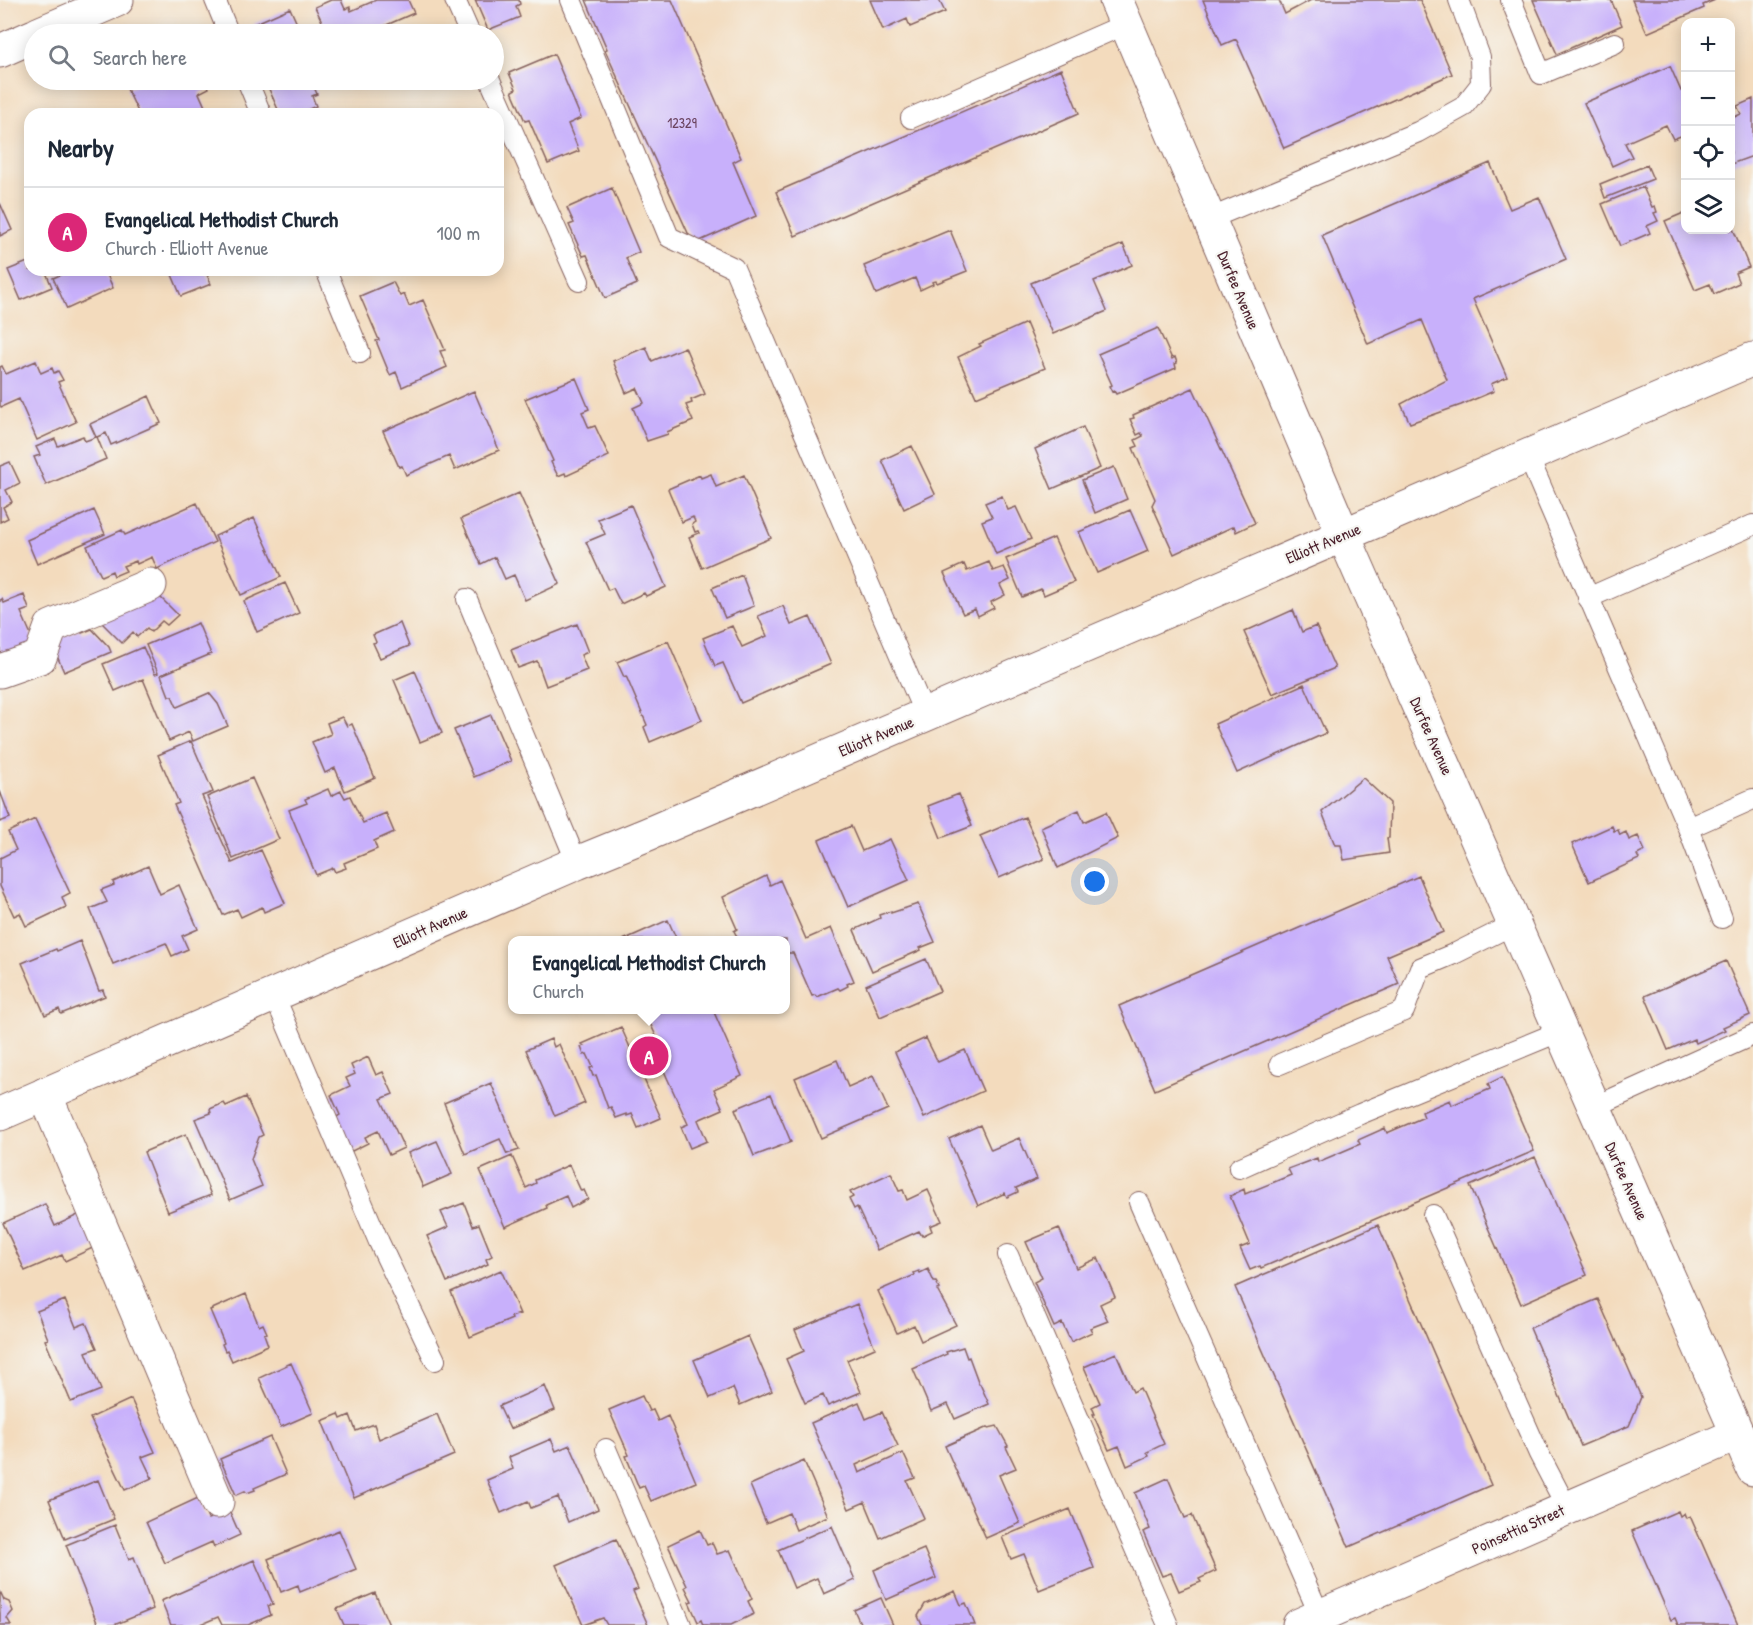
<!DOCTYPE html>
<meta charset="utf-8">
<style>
:root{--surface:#fff;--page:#f6f6f7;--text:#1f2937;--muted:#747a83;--line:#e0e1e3;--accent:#db2777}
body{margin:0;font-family:"Patrick Hand",sans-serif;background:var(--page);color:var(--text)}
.controls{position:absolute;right:18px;top:18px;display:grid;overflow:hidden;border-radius:12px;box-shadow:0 3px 15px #0003}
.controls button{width:54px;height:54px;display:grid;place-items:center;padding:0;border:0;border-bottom:2px solid var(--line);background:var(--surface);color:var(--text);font:30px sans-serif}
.you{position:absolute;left:1095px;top:882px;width:21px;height:21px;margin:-15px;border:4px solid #fff;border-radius:50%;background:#1a73e8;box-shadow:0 0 0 9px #1a73e833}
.badge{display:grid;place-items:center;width:39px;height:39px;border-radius:50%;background:var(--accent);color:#fff;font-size:20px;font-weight:700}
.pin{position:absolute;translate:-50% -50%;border:3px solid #fff;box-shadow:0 2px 6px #0006}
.popup{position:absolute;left:508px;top:936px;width:282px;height:78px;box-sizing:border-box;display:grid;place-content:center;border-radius:12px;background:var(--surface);filter:drop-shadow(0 2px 4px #0005);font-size:20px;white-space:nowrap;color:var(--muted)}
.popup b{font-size:22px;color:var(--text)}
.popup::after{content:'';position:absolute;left:50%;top:100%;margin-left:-12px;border:12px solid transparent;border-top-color:var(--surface)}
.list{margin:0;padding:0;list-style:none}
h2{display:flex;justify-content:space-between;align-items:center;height:78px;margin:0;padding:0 24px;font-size:26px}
h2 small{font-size:20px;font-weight:400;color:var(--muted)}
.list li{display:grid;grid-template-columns:39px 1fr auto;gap:18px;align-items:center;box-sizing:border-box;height:90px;padding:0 24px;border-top:2px solid var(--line)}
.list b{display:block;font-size:22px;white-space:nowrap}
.list p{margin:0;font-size:20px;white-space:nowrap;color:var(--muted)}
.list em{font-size:20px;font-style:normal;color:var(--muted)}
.icon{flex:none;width:33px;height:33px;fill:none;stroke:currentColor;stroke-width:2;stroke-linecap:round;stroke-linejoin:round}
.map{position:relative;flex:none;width:1753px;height:1625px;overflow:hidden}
.search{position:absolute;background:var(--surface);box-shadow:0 3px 15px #0003;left:24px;top:24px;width:480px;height:66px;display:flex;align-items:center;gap:15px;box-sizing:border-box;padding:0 21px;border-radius:33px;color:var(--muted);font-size:22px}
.panel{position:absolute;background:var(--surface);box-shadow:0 3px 15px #0003;left:24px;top:108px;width:480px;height:168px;border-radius:18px}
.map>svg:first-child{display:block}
.building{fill:#c8b0fb}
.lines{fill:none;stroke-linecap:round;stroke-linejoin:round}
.service-casing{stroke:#85615e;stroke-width:22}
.minor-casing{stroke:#85615e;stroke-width:35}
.tertiary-casing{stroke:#85615e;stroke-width:35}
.secondary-casing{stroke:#85615e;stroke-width:35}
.service{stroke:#fff;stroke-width:20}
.minor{stroke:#fff;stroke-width:33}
.tertiary{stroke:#fff;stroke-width:33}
.secondary{stroke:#fff;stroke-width:33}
.labels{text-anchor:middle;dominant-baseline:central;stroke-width:4.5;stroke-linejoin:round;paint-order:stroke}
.number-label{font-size:14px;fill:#6a435f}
.street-label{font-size:16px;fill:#4a1f2b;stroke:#f6f6f2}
</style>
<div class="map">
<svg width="1753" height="1625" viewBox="0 0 1753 1625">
<rect width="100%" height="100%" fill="#f6f6f2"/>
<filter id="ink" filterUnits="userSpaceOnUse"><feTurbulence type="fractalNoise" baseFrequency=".0167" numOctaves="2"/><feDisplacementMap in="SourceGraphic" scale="12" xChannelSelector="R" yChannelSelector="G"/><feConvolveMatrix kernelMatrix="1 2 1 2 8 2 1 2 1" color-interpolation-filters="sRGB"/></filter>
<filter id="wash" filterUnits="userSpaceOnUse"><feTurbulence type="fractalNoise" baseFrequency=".008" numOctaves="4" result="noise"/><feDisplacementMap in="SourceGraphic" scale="24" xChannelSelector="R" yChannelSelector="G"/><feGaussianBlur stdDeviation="1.35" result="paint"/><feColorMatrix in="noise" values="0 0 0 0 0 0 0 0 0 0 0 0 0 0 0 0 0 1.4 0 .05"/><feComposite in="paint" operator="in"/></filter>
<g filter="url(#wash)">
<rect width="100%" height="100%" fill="#f3dbbd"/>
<g id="blocks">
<path class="building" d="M331,0h10l4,9 5,-2 1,4 25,-11h32l6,13 -32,14 3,7h-57l-13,-27z
M475,0h44l1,4 -4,2 4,11 -32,13z
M586,0h86l69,158 -8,4 23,54 -63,28 -88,-194 2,-1z
M870,0h69l6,12 -35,15 -3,-8 -24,11z
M1203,0h76l6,14 26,-14h109l32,74 -168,74 -48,-109 -14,6z
M1533,0h78l11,25 -65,29z
M1632,0h83l-12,5 1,3 -57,25z
M290,8l8,18 4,-2 5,10h-63l-1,-2 12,-5 -1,-3z
M554,54l27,64 -13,6 11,27 -31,13 -19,-44 -4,1 -13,-30 4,-2 -7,-16z
M1670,66l11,25 5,-2v45l-13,5 -7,-14 -41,18 7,14 -20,9 -28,-63z
M1061,69l18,44 -284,123 -19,-44z
M148,80h57l4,8 -10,5 7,16 -10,5h-57l-12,-25z
M265,80h46l6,14 -5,2 4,10 -18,8h-18z
M1753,99v57l-22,8 -1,-45 11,-5 -4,-8z
M1490,163l20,46 29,-12 27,62 -93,40 34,78 -16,7 3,7 -33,14 -51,18 -9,-19 46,-24 -25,-60 -54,24 -46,-109z
M1647,165l6,14 -48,19 -5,-14z
M1643,187l9,20 3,-1 2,6 -3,1 4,8 -11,5 3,7 -30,13 -18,-42z
M612,188l27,64 -13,6 11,26 -32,14 -18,-43 -4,1 -14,-31 5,-2 -7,-15z
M0,203l12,27 -12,6z
M1686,212v18h44l1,-6 18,43 -14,6 4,10 -25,11 -4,-10 -15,6 -30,-69z
M950,230l17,41 -30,12 -1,-2 -4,1 1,2 -13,6 -5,-12 -39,16 -12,-28z
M1123,244l9,21 -38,16 13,30 -54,23 -22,-51z
M30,261v9h15l7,17 -31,13 -13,-30z
M72,270h33l8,18 -46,21 -14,-31z
M170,270h35l6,14 -30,12z
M393,282l7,14 4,-2 5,12 14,-6 22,50 -5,1 7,16 -45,20 -6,-15 -6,3 -14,-34 3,-1 -19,-44z
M1026,323l19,45 -69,29 -18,-40 23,-11 -2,-2z
M1158,328l14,31 3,-2 2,6 -2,1 1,4 -60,26 -2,-3 -2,1 -3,-6 3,-1 -14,-31z
M646,347l6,14 33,-14 20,47 -14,6 1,3 -6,2 7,16 -26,11 1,2 -21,7 -14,-33 11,-5 -7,-15 -11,5 -13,-32z
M36,361l5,12 11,-5 2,5 4,-2 5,9 -5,2 18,40 -39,18 -18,-41 -18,8 -1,-2v-38l2,-1 4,8z
M576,378l13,31 -7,3 7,16 6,-2 14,30 -43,20 -1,-3 -7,3 -7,-14 2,-1 -28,-62z
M1193,388l62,135 -19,9 -2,-6 -60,28 -22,-49 3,-6 -22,-51 5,-2 -3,-6 8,-4 -2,-3 -4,2 -7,-16 4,-1 -1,-3z
M474,391l25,59 -44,20 -6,-14 -43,19 -4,-9 -3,1 -16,-36z
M149,396l12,27 -50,22 -5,-12 -9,4 9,22 -60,26 -12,-28 6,-2 -4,-8 19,-8 3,7 25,-10 2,5 11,-4 -6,-13z
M1083,427l17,41 -48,21 -17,-40z
M912,446l23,48 -31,15 -22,-49z
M10,462l10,21 -14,7 6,12 -9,5 5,11 -8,4v-56z
M1114,467l13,32 -32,14 -13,-33z
M711,474l5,13 28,-12 27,63 -69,30 -13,-31 10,-4 -1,-2 -3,1 -3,-8 3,-2 -2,-5 -11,5 -14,-33 32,-14 1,3z
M519,493l41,91 -35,16 -11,-25 -9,4 -10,-22 -14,7 -20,-45z
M1002,496l6,14 8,-3 15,32 -35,15 -14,-33 10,-4 -7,-14z
M197,503l18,39 -58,27 -5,-12 -15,7 -1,-3 -13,5 3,5 -12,5 -2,-5 -11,5 -14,-30 35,-16 3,5z
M631,505l35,82 -20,9 -2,-3 -23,11 -8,-16 -5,2 -22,-48 19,-8 -7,-15z
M94,510l11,24 -68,30 -10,-24z
M1130,510l18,41 -51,22 -18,-41z
M254,518l27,59 -40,18 -26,-59z
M1054,538l20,44 -30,13 -3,-6 -19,8 -16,-38z
M989,562l4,9 11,-4 6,13 -10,5 5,10 -14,7 3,6 -16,8 -3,-7 -12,5 -19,-41 20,-9 3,7z
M742,575l12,31 -29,12 -13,-30z
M285,583l14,30 -42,19 -13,-31z
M155,592l23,23 -11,10 -5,-4 -11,11 -4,-4 -10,9 -4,-5 -11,11 -22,-22z
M24,595l5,14 -8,3 15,34 -36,15v-61l2,-1 2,4z
M783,606l8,19 19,-8 21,47 -90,39 -18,-40 -8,3 -12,-28 29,-12 10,21 25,-11 -9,-20z
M1293,610l9,22 14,-6 19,42 -63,26 -28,-62z
M198,623l13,31 -50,21 8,21h3l5,11 32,-14 9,11 10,22 -35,15 -4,-9 -20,9 -26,-62 -28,12 -12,-27 40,-17 12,27 3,-1 -12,-28z
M400,623l9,23 -29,12 -7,-15 3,-1 -3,-7z
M577,624l11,28 -7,3 6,15 -41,16 -9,-25 -19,7 -7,-18z
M80,629l2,4 10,-4 17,18 2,5 -47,20 -13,-30z
M668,641l34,79 -52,22 -6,-15 3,-2 -21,-49 -2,1 -7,-15z
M415,671l27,62 -22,9 -26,-62z
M1304,684l22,49 -89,40 -22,-49z
M491,715l20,46 -37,16 -20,-47z
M342,717l5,9 5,-2 23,54 -30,13 -10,-23 -10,5 -13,-31 19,-8 -4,-11z
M191,741l22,51 -11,4 30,67 29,-13 24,53 -21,9 -2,-5 -21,10 -4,-8 -14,6 -49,-110 5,-2 -21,-48z
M252,778l27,61 -46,20 -26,-62z
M1363,778l27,25 -1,35h-2l2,15 -45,7 -3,-15h-6l-13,-33z
M328,789l3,7 10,-5 4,7 5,-2 13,27 23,-10 8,19 -20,9 3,8 -33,14 2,5 -11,4 -2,-4 -17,7 -27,-65 18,-7 -2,-4z
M0,791l10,27 -10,4z
M959,794l13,32 -31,12 -13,-32z
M1079,810l5,12 22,-10 12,26 -60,30 -17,-41z
M1025,817l19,42 -45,19 -19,-42z
M35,819l35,74 -8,4 4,10 -40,19 -6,-13 -6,3 -14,-30v-28l16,-8 -8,-18z
M851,826l11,25 28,-12 19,41 -61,27 -29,-67z
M1612,826l2,5 4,-1 2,5 6,-3 3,8 9,-4 7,15 -8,4 2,4 -50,23 -17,-38z
M148,866l12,28 19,-9 19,44 -16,7 6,13 -16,7 -6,-13 -53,21 -23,-55 17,-7 -6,-12 13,-5 -1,-3z
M766,876l4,9 10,-5 26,59 25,-11 23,53 -7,3 1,2 -8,4 -2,-2 -21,9 -2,-2 -3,1 -19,-43h-7v-13h-47l-5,-9 3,-2 -14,-32z
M1419,876l24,56 -56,24 12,28 -244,106 -36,-84z
M918,904l17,38 -15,6 1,2 -49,21 -18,-41 26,-12 -1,-3 12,-4v2z
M668,920l9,20h-54z
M80,941l19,50 4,-1 2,6 -44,18 -2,-5 -14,6 -23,-52 34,-14 1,2z
M926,959l14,32 -60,26 -14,-32z
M1726,961l24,54 -27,12 2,3 -29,13 -2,-4 -26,11 -23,-54z
M644,1010h69l29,66 -28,13 9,20 -25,11 9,21 -17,7 -9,-21 7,-3 -28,-62 5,-2 -2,-9z
M621,1027l40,91 -23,10 -6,-14 -5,2v-2l-11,4 -5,-11 -3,1 -12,-33 -3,1 -3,-8 3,-1 -6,-13 -3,1 -3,-8 3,-1 -2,-2z
M926,1038l12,24 27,-12 18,41 -59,27 -29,-66z
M551,1039l3,8 5,-3 26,59 -30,13 -29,-66z
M368,1057l8,18 7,-3 10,22 -12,5 23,49 -15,7 -11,-24 -13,6 3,6 -18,9 -15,-34 5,-3 -9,-20 19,-9 -4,-8 9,-4 -4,-9z
M837,1060l11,27 25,-11 15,33 -67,29 -26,-60z
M1502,1077l32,74 -273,117 -1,-2 -10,4 -10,-22 10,-4 -20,-48 14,-7 1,5 46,-19 -3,-6 29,-11 1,4 42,-18 -2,-4 27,-12 2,5 37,-16 -2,-5 28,-12 2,5 38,-16 -2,-5z
M491,1083l28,67 -12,4 -7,-15 -35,15 -21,-51z
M771,1094l20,48 -37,14 -19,-47z
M246,1097l17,38 -4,2 -8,22 11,27 -32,14 -35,-81 16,-6 -1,-4 14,-6 2,3z
M980,1125l11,25 28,-12 18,41 -21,9 2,4 -11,5 -2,-4 -27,13 -29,-67z
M186,1134l25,61 -43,17 -24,-60z
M437,1141l15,33 -29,13 -15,-34z
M512,1156l14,32 10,-5 -1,-3 34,-15 12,26 3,-1 4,9 -17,9 -5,-12 -20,9 1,3 -42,19 -25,-57z
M1535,1157l52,118 -66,29 -51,-118z
M891,1173l8,18 4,-1 4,10 21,-10 14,31 -12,5 2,5 -10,5 -3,-5 -42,19 -20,-43 -3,2 -5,-10 4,-2 -3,-5z
M464,1203l9,23 6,-2 13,32 -6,3 2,5 -41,18 -20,-46 21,-9 -7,-15z
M45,1204l10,22 27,-13 15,33 -32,15 -3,-6 -37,16 -22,-48z
M1378,1225l113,260 -142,62 -114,-260z
M1059,1228l17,40 22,-10 17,39 -15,7 8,17 -18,7 2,4 -21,10 -9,-19 -8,4 -20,-45 8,-4 -16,-36z
M928,1269l6,13h2l4,7 -3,1 19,35 -35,16 -7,-16 -17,8 -19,-42 37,-16 -1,-2 5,-2 1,2z
M501,1270l19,44 -9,3 1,2 -42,18 -19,-45z
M246,1294l13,32 4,-2 4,9 -3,1 4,11 -36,16 -5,-11 -2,1 -3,-7 2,-1 -14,-33z
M1598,1299l43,98 -12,29 -48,20 -51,-118z
M65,1300l11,27 10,-4 11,25 -11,4 15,38 -30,12 -26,-62 3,-1 -11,-28z
M857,1304l18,44 -28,12 14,32 -33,14 -5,-11 -18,8 -19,-44 18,-8 -9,-21z
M748,1336l24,55 -32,14 -7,-17 -23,10 -16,-38z
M963,1347l4,11 2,-1 10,27h1l9,20 -34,15 -7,-15 -17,7 -18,-42 34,-15 -1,-2z
M1116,1353l17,39 7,-4 24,56 -17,8 2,4 -22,10 -8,-20 -10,4 -16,-36h2l-3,-7 8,-4 -16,-36z
M291,1363l22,50 -32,14 -22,-49z
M545,1386l10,24 -45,19 -11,-23z
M642,1396l7,15 4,-1 5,11 10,-5 28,66 -45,19 -7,-15 -5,2 -13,-32 3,-1 -20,-45z
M131,1399l24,53 -13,5 10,21 -27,12 -35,-72z
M859,1402l7,17 16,-7 16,34 -42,19 3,8 44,-20 12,25 -8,3 17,37 -44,20 -15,-36 -16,7 -38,-86z
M339,1414l2,5 9,-4 6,16 18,-7 5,15 58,-25 17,41 -100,43 -32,-77z
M997,1426l11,20 -2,1 10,21 -17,7 21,48 -34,15 -41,-92 43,-19 1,1z
M270,1437l16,37 -32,14 1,2 -8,3 -2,-2 -9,4 -16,-36z
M551,1439l5,12 14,-6 28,64 -30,13 -10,-25 -27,11 -3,-7 -27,12 -14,-33 26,-11 -4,-12z
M804,1461l24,55 -32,14 -7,-17 -23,10 -16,-38z
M1168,1478l17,40 7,-3 24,56 -17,8 2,3 -22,9 -8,-18 -9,3 -19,-44 7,-3 -15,-36z
M98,1480l16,39 -49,20 -16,-39z
M198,1498l10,21 21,-9 11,25 -26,12 -2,-5 -47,21 -19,-41z
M1070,1509l24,59 -55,22 -15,-36 -13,5 -9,-22z
M1678,1511l2,5 4,-3 2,5 4,-2 48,109h-60l-3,-7 -4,2 -39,-89z
M115,1525l14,34 5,-2 19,52 -39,16h-16l-32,-80z
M832,1526l23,54 -31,14 -7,-16 -23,10 -16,-38z
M339,1530l17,39 -56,23 -2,-7 -17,7 -13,-33z
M700,1530l7,15 5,-2 5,11 13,-4 22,49 -4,2 6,13 -23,11h-28l-2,-5 -3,2 -9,-20 3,-1 -7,-14 2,-1 -19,-41z
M616,1539l22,50 -5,2 15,34h-41l-4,-7 -20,7 -27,-60z
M924,1549l12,29 -50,22 -12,-30z
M254,1560l19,44 -5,2 3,9 -23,10h-26l-4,-8 -19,8h-28l-10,-24z
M0,1591l4,9 5,2 4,9 -6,7 4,7h-11z
M955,1591l6,14 5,-2 9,22h-53l-4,-9 7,-12z
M375,1593l14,32h-45l-7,-16z
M881,1598l12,27h-32l-7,-15z"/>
</g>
</g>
<g filter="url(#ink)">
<use href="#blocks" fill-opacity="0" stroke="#85615e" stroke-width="1.5"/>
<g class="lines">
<defs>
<path id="service" d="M215,0l14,34
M455,0l15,34
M571,0l98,237 65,31 191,447
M1511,0l30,74 74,-31
M247,80l14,34
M490,80l89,201
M911,118l215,-94
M1209,219l209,-87 45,-25 18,-23 -1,-27 -21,-57
M326,270l34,83
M1528,456l160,372 34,90
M1588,598l165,-73
M467,599l110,264
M1688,828l65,-29
M274,995l105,247 56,118
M1280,1064l124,-53 16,-43 36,-15 58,-29
M1594,1107l159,-72
M1239,1168l121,-54 201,-83
M1139,1202l181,414
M1433,1215l106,239 28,54
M1008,1255l160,370
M606,1449l75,176"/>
<path id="minor" d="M38,34l79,-34
M0,51l34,-15
M0,671l40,-14 11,-30 99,-42
M45,1094l172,408
M1299,1625l439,-191"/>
<path id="tertiary" d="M0,1114l577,-251 71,-29 1105,-475"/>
<path id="secondary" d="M1116,0l227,534 410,935"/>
</defs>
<use href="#service" class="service-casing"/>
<use href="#minor" class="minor-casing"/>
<use href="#tertiary" class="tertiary-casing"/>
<use href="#secondary" class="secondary-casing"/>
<use href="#service" class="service"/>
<use href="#minor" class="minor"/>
<use href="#tertiary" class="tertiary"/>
<use href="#secondary" class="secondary"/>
</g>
</g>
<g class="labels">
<g class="number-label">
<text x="682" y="122">12329</text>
</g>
<g class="street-label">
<text transform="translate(1239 290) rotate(67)">Durfee Avenue</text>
<text transform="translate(1323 543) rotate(-23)">Elliott Avenue</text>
<text transform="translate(876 736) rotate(-23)">Elliott Avenue</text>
<text transform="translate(1432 736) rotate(66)">Durfee Avenue</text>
<text transform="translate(430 927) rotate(-24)">Elliott Avenue</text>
<text transform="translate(1627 1181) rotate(66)">Durfee Avenue</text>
<text transform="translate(1518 1529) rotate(-24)">Poinsettia Street</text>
</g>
</g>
</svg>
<div class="controls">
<button>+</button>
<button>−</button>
<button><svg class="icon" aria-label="locate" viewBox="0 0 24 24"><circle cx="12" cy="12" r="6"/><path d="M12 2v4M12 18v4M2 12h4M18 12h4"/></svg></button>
<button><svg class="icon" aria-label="layers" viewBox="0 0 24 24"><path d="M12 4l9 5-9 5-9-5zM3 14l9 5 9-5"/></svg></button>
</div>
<div class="you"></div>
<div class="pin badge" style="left:649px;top:1056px">A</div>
<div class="popup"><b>Evangelical Methodist Church</b>Church</div>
<div class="search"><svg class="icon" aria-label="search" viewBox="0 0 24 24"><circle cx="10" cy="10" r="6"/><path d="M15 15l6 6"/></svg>Search here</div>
<section class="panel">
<h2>Nearby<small></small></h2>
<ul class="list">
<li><span class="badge">A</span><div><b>Evangelical Methodist Church</b><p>Church · Elliott Avenue</p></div><em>100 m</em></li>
</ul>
</section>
</div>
